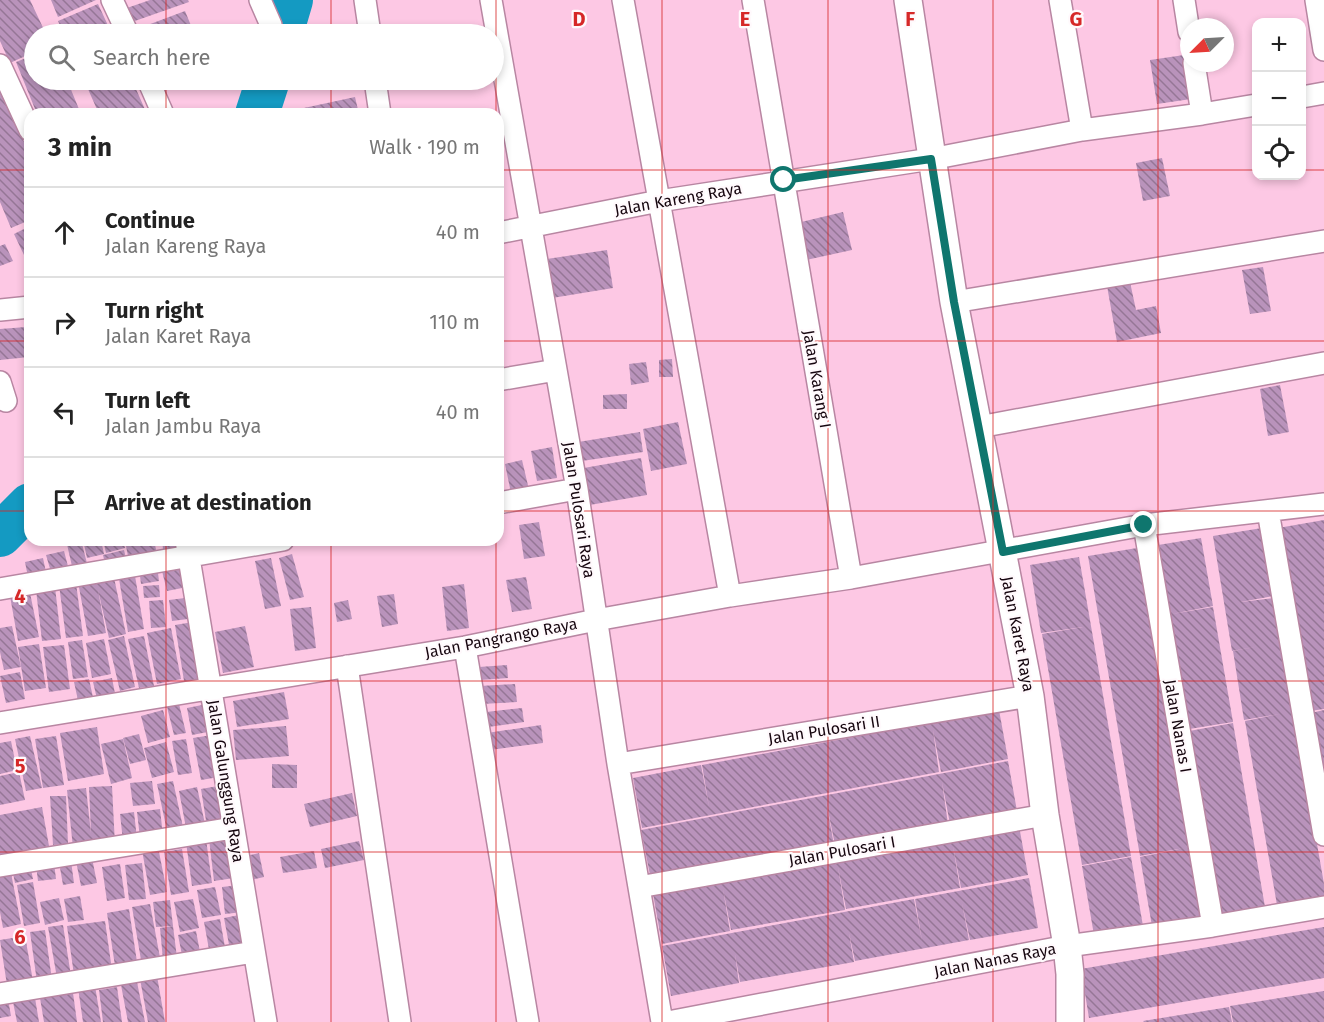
<!DOCTYPE html>
<meta charset="utf-8">
<style>
:root{--surface:#fff;--page:#f2f2f2;--text:#222;--muted:#767676;--line:#e0e0e0}
body{margin:0;font-family:"Fira Sans",sans-serif;background:var(--page);color:var(--text)}
.controls{position:absolute;right:18px;top:18px;display:grid;overflow:hidden;border-radius:12px;box-shadow:0 3px 9px #0003}
.controls button{width:54px;height:54px;display:grid;place-items:center;padding:0;border:0;border-bottom:2px solid var(--line);background:var(--surface);color:var(--text);font:30px sans-serif}
.compass{position:absolute;left:1180px;top:18px;width:54px;height:54px;border-radius:50%;background:var(--surface);box-shadow:0 3px 9px #0003;rotate:246deg}
.stop{position:absolute;width:18px;height:18px;margin:-14px;border:4px solid #0f766e;border-radius:50%;background:#fff}
.stop.end{background:#0f766e;border-color:#fff;box-shadow:0 2px 6px #0008}
.list{margin:0;padding:0;list-style:none}
h2{display:flex;justify-content:space-between;align-items:center;height:78px;margin:0;padding:0 24px;font-size:26px}
h2 small{font-size:20px;font-weight:400;color:var(--muted)}
.list li{display:grid;grid-template-columns:39px 1fr auto;gap:18px;align-items:center;box-sizing:border-box;height:90px;padding:0 24px;border-top:2px solid var(--line)}
.list b{display:block;font-size:22px;white-space:nowrap}
.list p{margin:0;font-size:20px;white-space:nowrap;color:var(--muted)}
.list em{font-size:20px;font-style:normal;color:var(--muted)}
.icon{flex:none;width:33px;height:33px;fill:none;stroke:currentColor;stroke-width:2;stroke-linecap:round;stroke-linejoin:round}
.map{position:relative;flex:none;width:1324px;height:1022px;overflow:hidden}
.search{position:absolute;background:var(--surface);box-shadow:0 3px 9px #0003;left:24px;top:24px;width:480px;height:66px;display:flex;align-items:center;gap:15px;box-sizing:border-box;padding:0 21px;border-radius:33px;color:var(--muted);font-size:22px}
.panel{position:absolute;background:var(--surface);box-shadow:0 3px 9px #0003;left:24px;top:108px;width:480px;height:438px;border-radius:18px}
.map>svg:first-child{display:block}
.lines{fill:none;stroke-linecap:round;stroke-linejoin:round}
.river{stroke:#149ac2;stroke-width:44}
.building{fill:url(#building-back-hatch)}
.minor-casing{stroke:#b886a2;stroke-width:24}
.tertiary-casing{stroke:#b886a2;stroke-width:30}
.minor{stroke:#fff;stroke-width:21}
.tertiary{stroke:#fff;stroke-width:27}
.route{stroke:#0f766e;stroke-width:8}
.grid{fill:none;stroke:#d62828;stroke-width:1.5;stroke-opacity:0.55}
.labels{text-anchor:middle;dominant-baseline:central;stroke-width:4.5;stroke-linejoin:round;paint-order:stroke}
.street-label{font-size:16px;fill:#16060f;stroke:#fff9fc}
.grid-label{font-size:20px;text-anchor:middle;font-weight:bold;fill:#d62828;stroke:#fff9fc;stroke-width:4.5;stroke-linejoin:round;paint-order:stroke}
</style>
<div class="map">
<svg width="1324" height="1022" viewBox="0 0 1324 1022">
<defs>
<pattern id="building-back-hatch" width="6" height="6" patternUnits="userSpaceOnUse" patternTransform="scale(1.5)"><rect width="6" height="6" fill="#b993bb"/><path d="M-1 5l2 2M0 0l6 6M5-1l2 2" fill="none" stroke="#957696"/></pattern>
</defs>
<rect width="100%" height="100%" fill="#fdc8e4"/>
<g class="lines">
<path class="river" d="M281,34l10,-34
M257,114l11,-34
M0,535l30,-30"/>
</g>
<path class="building" d="M0,0h30l16,34h-12v18l-24,11 -10,-22z
M51,0h45l-38,17z
M150,0h38l1,2 -57,20 -5,-14z
M98,4l14,30h-48l-6,-13z
M185,11l7,17 -17,6h-36l-2,-5z
M34,55v25h33l14,34h-44l-21,-52z
M1184,55l7,44 -34,5 -7,-44z
M84,80h48l15,34h-48z
M0,89l30,66v65l-19,8 -11,-26z
M355,97l4,17h-54l-1,-6z
M1162,158l8,38 -27,5 -7,-38z
M843,212l9,38 -46,10 -9,-37z
M30,226v26l-6,3 -10,-21z
M5,244l8,17 -13,5v-20z
M607,250l6,38 -67,11 -6,-39z
M1263,267l8,44 -21,3 -8,-44z
M1130,282l6,28 20,-4 5,27 -44,9 -10,-56z
M26,327l3,30 -29,3v-31z
M672,359l1,18h-14v-17z
M646,362l3,20 -18,3 -2,-21z
M1280,385l9,47 -21,4 -8,-47z
M627,394v15h-24v-14z
M678,422l9,42 -36,7 -8,-42z
M640,432l3,20 -68,10 -3,-19z
M552,447l5,31 -20,3 -6,-30z
M498,457l7,40 -7,1z
M641,458l6,37 -63,11 -6,-37z
M522,460l8,34 -18,4 -7,-34z
M1324,520v189l-14,2 -32,-183z
M539,522l6,34 -21,3 -5,-34z
M1262,528l12,68 -33,6 33,-4 50,286v14l-47,7 -32,-184 35,-7 -36,6 -11,-69 27,-5 -28,5 -19,-115z
M1201,538l12,68 -41,8 41,-7 20,115 -50,8 -31,-184z
M66,540h15l8,31 -15,4z
M83,540h18l3,14 -17,4z
M103,540h20l2,8 -19,5z
M127,540h14l1,2 12,-2 4,19 -28,7 -4,-20 2,-1z
M162,540h14l2,16 -14,2z
M1137,548l64,369 -49,9 -12,-69 44,-9 -44,8 -52,-300z
M124,550l3,12 -21,6 -3,-13z
M64,551l6,23 -17,5 -7,-24z
M292,554l12,43 -14,3 -11,-42z
M1079,557l52,299 -49,9 -40,-231 41,-7 -42,6 -11,-68z
M43,558l4,19 -18,5 -4,-20z
M271,558l10,48 -16,3 -10,-48z
M181,562l6,25 -20,4 -6,-24z
M157,565l2,16 -18,3 -2,-16z
M134,570l10,59 -16,3 -10,-59z
M113,573l13,61 -17,4 -11,-48 8,43 -18,3 -10,-54z
M526,577l6,32 -20,3 -6,-32z
M76,583l7,53 -17,2 -7,-53z
M464,584l5,44 -22,3 -5,-44z
M159,585l1,12 -16,1 -1,-12z
M55,587l6,52 -19,2 -6,-51z
M30,593l9,44 -21,4 -8,-45z
M394,594l4,30 -16,3 -5,-31z
M185,598l3,21 -16,2 -3,-21z
M163,600l3,27 -15,1 -2,-27z
M348,600l4,19 -15,3 -3,-19z
M311,607l5,41 -21,3 -5,-42z
M193,622l11,62 -19,3 -10,-62z
M12,626l9,41 -17,3 -4,-18v-24z
M245,626l9,41 -31,6 -8,-41z
M171,628l10,51 -24,5 -10,-51z
M124,636l11,51 -15,4 -12,-51z
M144,636l10,50 -15,2 -11,-49z
M104,639l7,35 -19,4 -6,-35z
M82,640l6,37 -15,2 -5,-37z
M39,644l7,44 -21,3 -7,-44z
M64,645l6,44 -21,3 -6,-45z
M507,665l1,13 -28,2 -1,-13z
M20,672l5,27 -19,4 -6,-27z
M112,678l4,21 -18,4 -5,-21z
M89,679l5,23 -15,3 -5,-23z
M515,684l2,18 -36,2 -1,-18z
M284,692l5,27 -52,8 -4,-26z
M179,704l7,29 -12,2 -7,-28z
M207,704l6,27 -21,4 -5,-27z
M522,708l2,14 -36,5 -2,-15z
M163,710l7,27 -22,6 -7,-27z
M999,710l9,49 -67,13 -8,-42 6,42 -297,56 -9,-50 68,-13 8,42 -7,-42z
M1324,710v71l-13,-68z
M1233,723l32,184 -49,9 -32,-184z
M541,725l2,18 -53,7 -3,-17z
M286,726l3,30 -53,4 -3,-30z
M97,727l7,47 -36,7 -8,-48z
M139,734l7,26 -16,4 -7,-26z
M212,735l7,42 -18,3 -8,-42z
M30,736l12,52 -16,3 -11,-52z
M56,736l8,49 -21,3 -8,-49z
M123,739l9,39 -21,6 -10,-40z
M186,739l6,34 -14,2 -6,-34z
M11,741l6,29 -17,4v-31z
M166,742l8,30 -22,6 -8,-30z
M1008,761l9,50 -67,13 -8,-42 6,42 -113,21 -9,-44 8,44 -183,35 -10,-50z
M272,764l25,1v23h-25z
M19,772l6,28 -25,5v-29z
M152,781l3,23 -22,2 -3,-23z
M173,781l10,46 -16,4 -10,-47z
M112,786l3,59 -42,3 -6,-58 19,-2 5,45 -2,-46z
M218,786l7,38 -18,3 -6,-38z
M197,787l8,37 -19,4 -7,-37z
M352,793l5,23 -47,11 -6,-23z
M50,796h16l2,48 -15,1z
M42,807l7,39 -49,10v-41z
M160,809l3,27 -23,2 -3,-26z
M134,812l3,27 -14,2 -3,-27z
M1019,826l9,49 -67,13 -8,-42 7,42 -114,21 -8,-42 7,43 -114,20 -8,-41 7,42 -68,13 -9,-50z
M228,837l6,41 -20,3 -5,-42z
M206,839l6,44 -20,3 -6,-44z
M359,841l5,19 -39,8 -4,-19z
M158,847l9,45 -17,3 -8,-45z
M182,849l7,43 -18,3 -7,-43z
M314,851l3,17 -34,5 -3,-16z
M91,853l6,30 -16,3 -6,-30z
M259,853l5,24 -13,3 -5,-24z
M1131,857l12,69 -49,9 -12,-69z
M71,861l3,22 -11,2 -4,-23z
M54,863l2,16 -18,2 -2,-16z
M142,863l4,36 -17,1 -4,-35z
M120,864l5,34 -18,3 -5,-34z
M30,865l3,14 -18,4 -3,-15z
M10,868l11,56 -18,4 -3,-16v-42z
M1029,878l9,50 -68,12 -8,-37 7,37 -114,21 -6,-28 5,29 -114,20 -5,-28 4,29 -68,13 -9,-50 252,-47 8,42 -7,-42z
M33,882l7,41 -16,3 -7,-41z
M240,885l3,27 -18,2 -3,-27z
M215,887l6,28 -19,3 -5,-28z
M80,896l4,24 -16,2 -4,-23z
M59,898l5,22 -19,5 -5,-23z
M193,899l6,29 -19,4 -6,-30z
M170,900l3,26 -17,1 -3,-25z
M150,904l11,59 -19,3 -10,-59z
M129,909l8,53 -22,4 -8,-53z
M239,915l6,32 -15,3 -6,-32z
M220,919l6,34 -16,2 -6,-33z
M105,921l7,49 -38,5 -7,-49z
M63,925l8,51 -14,2 -9,-51z
M173,926l4,32 -14,2 -3,-32z
M1324,927v51l-235,40 -8,-49z
M45,930l7,50 -15,2 -7,-50z
M196,931l4,21 -18,3 -4,-20z
M25,936l8,45 -26,4 -7,-45z
M157,976l8,46h-17l-8,-43z
M137,982l8,40h-17l-7,-37z
M95,986l6,36h-18l-5,-34z
M117,987l5,35h-19l-4,-32z
M1324,991v31h-91l-3,-16z
M73,993l4,29h-33l-4,-24z
M35,998l4,24h-22l-4,-20z
M8,999l3,17 -11,2v-17z
M1229,1007l3,15h-88l-1,-1z"/>
<g class="lines">
<defs>
<path id="minor" d="M112,0l16,34
M260,0l11,25
M365,0l5,34
M491,0l86,489 41,275 44,258
M623,0l107,596
M753,0l98,578
M1060,0l22,130
M1184,0l5,32
M1316,0l8,50
M1194,63l8,51
M0,65l30,65
M148,80l15,34
M375,80l5,34
M1302,97l22,-4
M498,233l161,-32 272,-42 151,-29 120,-16 54,-9
M954,302l370,-61
M0,310l30,-3
M498,380l58,-10
M0,382l6,19
M979,427l345,-64
M498,503l79,-14
M1268,511l56,324
M1144,525l69,401
M186,540l80,482
M0,589l283,-49
M465,647l63,375
M347,666l53,356
M0,723l465,-76 131,-27 134,-24 121,-18 293,-53 180,-21
M618,764l412,-68
M0,866l233,-38
M639,887l406,-72
M0,994l254,-42
M668,1022l399,-76 146,-20 111,-19"/>
<path id="tertiary" d="M908,0l46,302 76,394 15,119 22,131 3,28v48"/>
</defs>
<use href="#minor" class="minor-casing"/>
<use href="#tertiary" class="tertiary-casing"/>
<use href="#minor" class="minor"/>
<use href="#tertiary" class="tertiary"/>
</g>
<g class="lines">
<path class="route" d="M784,180l147,-21 23,143 49,250 141,-27"/>
</g>
<path class="grid" d="M166,0v34M331,0v34M496,0v114M662,0v1022M828,0v1022M993,0v1022M1158,0v1022M166,80v34M331,80v34M0,170h30M498,170h758M1302,170h22M0,341h30M498,341h826M0,511h30M498,511h826M166,540v482M331,540v482M496,540v482M0,681h1324M0,852h1324"/>
<g class="labels">
<g class="street-label">
<text transform="translate(678 199) rotate(-10)">Jalan Kareng Raya</text>
<text transform="translate(817 379) rotate(80)">Jalan Karang I</text>
<text transform="translate(579 510) rotate(81)">Jalan Pulosari Raya</text>
<text transform="translate(1018 634) rotate(79)">Jalan Karet Raya</text>
<text transform="translate(501 638) rotate(-11)">Jalan Pangrango Raya</text>
<text transform="translate(1178 726) rotate(80)">Jalan Nanas I</text>
<text transform="translate(824 730) rotate(-9)">Jalan Pulosari II</text>
<text transform="translate(226 781) rotate(81)">Jalan Galunggung Raya</text>
<text transform="translate(842 851) rotate(-10)">Jalan Pulosari I</text>
<text transform="translate(995 960) rotate(-11)">Jalan Nanas Raya</text>
</g>
</g>
<g class="grid-label">
<text x="579" y="26">D</text>
<text x="745" y="26">E</text>
<text x="910" y="26">F</text>
<text x="1076" y="26">G</text>
<text x="20" y="603">4</text>
<text x="20" y="773">5</text>
<text x="20" y="944">6</text>
</g>
</svg>
<div class="controls">
<button>+</button>
<button>−</button>
<button><svg class="icon" aria-label="locate" viewBox="0 0 24 24"><circle cx="12" cy="12" r="6"/><path d="M12 2v4M12 18v4M2 12h4M18 12h4"/></svg></button>
</div>
<svg class="compass" viewBox="-18 -18 36 36"><path d="M0-13l5 13h-10z" fill="#e53935"/><path d="M0 13l5-13h-10z" fill="#767676"/></svg>
<div class="stop" style="left:784px;top:180px"></div>
<div class="stop end" style="left:1144px;top:525px"></div>
<div class="search"><svg class="icon" aria-label="search" viewBox="0 0 24 24"><circle cx="10" cy="10" r="6"/><path d="M15 15l6 6"/></svg>Search here</div>
<section class="panel">
<h2>3 min<small>Walk · 190 m</small></h2>
<ul class="list">
<li><svg class="icon" aria-label="ahead" viewBox="0 0 24 24"><path d="M12 20V5M6 11l6-6 6 6"/></svg><div><b>Continue</b><p>Jalan Kareng Raya</p></div><em>40 m</em></li>
<li><svg class="icon" aria-label="right" viewBox="0 0 24 24"><path d="M7 20v-9h11M14 6l5 5-5 5"/></svg><div><b>Turn right</b><p>Jalan Karet Raya</p></div><em>110 m</em></li>
<li><svg class="icon" aria-label="left" viewBox="0 0 24 24"><path d="M17 20v-9H6M10 6l-5 5 5 5"/></svg><div><b>Turn left</b><p>Jalan Jambu Raya</p></div><em>40 m</em></li>
<li><svg class="icon" aria-label="arrive" viewBox="0 0 24 24"><path d="M6 21V4h12l-3 4 3 4H6"/></svg><div><b>Arrive at destination</b></div></li>
</ul>
</section>
</div>
